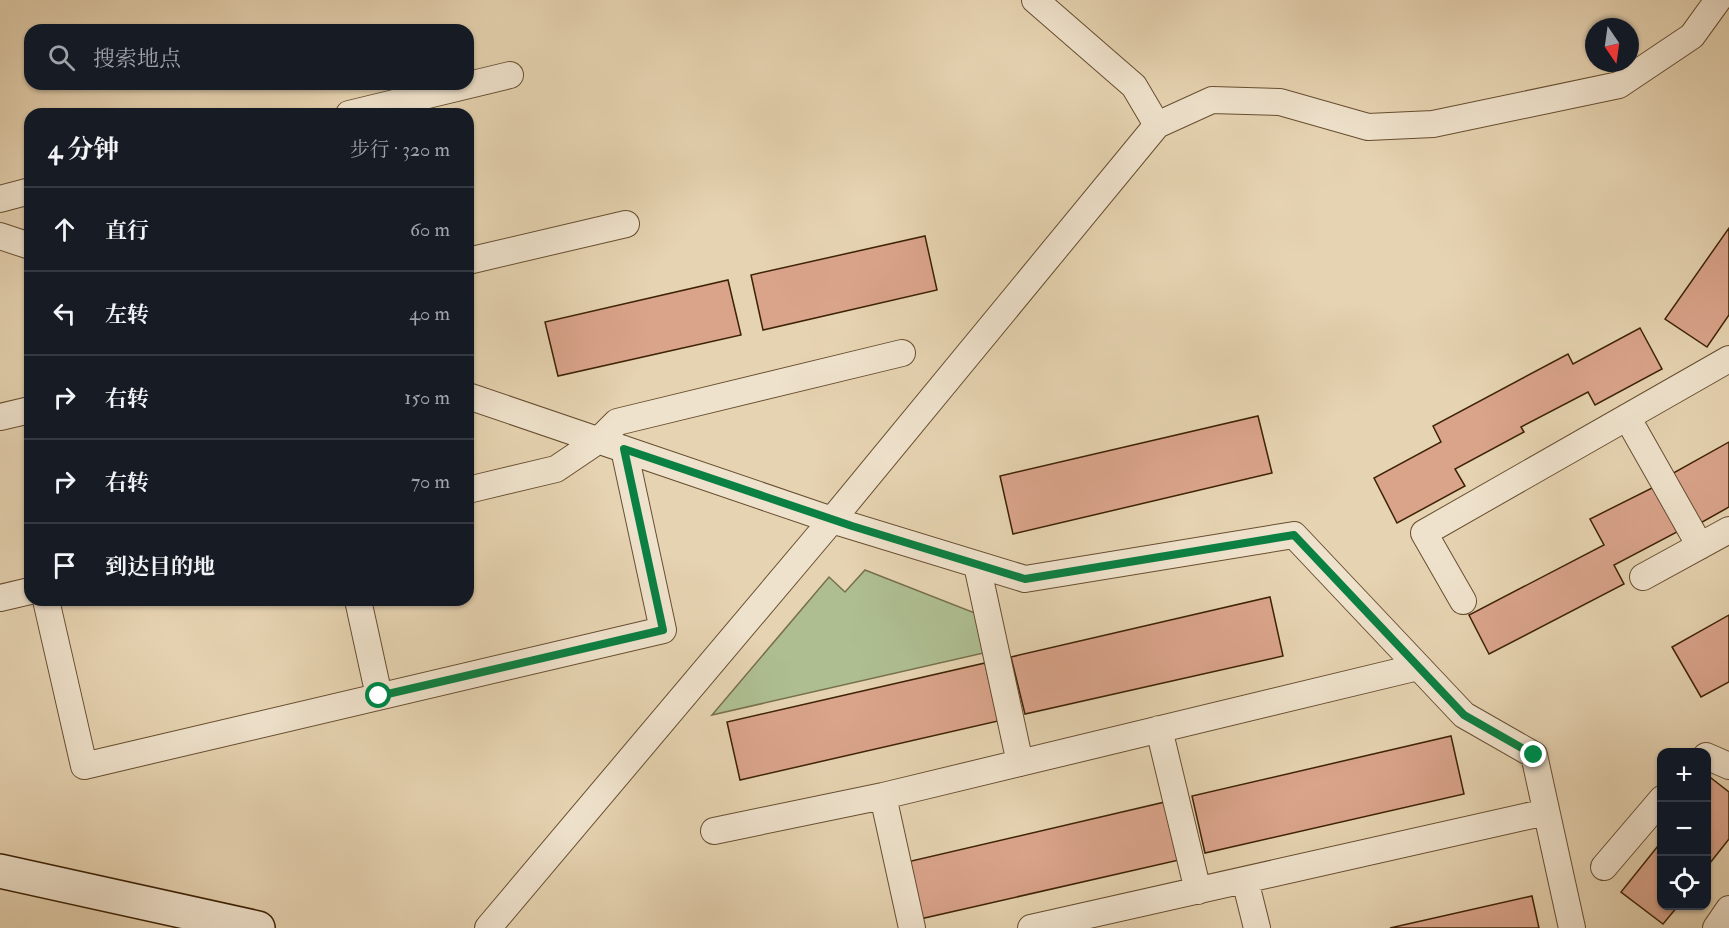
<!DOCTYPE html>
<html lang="zh">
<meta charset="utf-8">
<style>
:root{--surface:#171b24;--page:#242831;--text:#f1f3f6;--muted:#9ea1a6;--line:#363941}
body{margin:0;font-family:"IM FELL Double Pica","Noto Serif SC",serif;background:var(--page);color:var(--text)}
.controls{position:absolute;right:18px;bottom:18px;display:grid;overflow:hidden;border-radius:12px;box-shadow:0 2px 4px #0004}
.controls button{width:54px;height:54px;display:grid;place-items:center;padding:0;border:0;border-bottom:2px solid var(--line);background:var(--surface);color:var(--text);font:30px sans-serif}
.compass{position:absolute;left:1585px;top:18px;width:54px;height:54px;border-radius:50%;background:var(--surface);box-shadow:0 2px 4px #0004;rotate:167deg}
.stop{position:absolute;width:18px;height:18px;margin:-14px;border:4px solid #0b8043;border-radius:50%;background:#fff}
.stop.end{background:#0b8043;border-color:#fff;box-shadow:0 2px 6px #0008}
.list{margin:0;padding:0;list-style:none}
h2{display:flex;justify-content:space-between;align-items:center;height:78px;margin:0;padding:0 24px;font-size:26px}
h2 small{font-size:20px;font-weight:400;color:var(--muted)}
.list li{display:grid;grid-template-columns:39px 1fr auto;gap:18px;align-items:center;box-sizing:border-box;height:84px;padding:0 24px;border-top:2px solid var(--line)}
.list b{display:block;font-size:22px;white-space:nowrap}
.list em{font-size:20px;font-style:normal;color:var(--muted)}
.icon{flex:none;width:33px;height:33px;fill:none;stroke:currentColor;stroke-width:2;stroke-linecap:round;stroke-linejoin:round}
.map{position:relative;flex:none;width:1729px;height:928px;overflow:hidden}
.search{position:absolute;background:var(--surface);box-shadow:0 2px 4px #0004;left:24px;top:24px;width:450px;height:66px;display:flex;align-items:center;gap:15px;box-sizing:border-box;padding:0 21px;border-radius:18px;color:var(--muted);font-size:22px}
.panel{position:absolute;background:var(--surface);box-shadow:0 2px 4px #0004;left:24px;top:108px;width:450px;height:498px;border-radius:18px}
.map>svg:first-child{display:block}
.green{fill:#aebe91;stroke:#76704b;stroke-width:1.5}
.building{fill:#daa48b;stroke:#3d2205;stroke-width:1.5}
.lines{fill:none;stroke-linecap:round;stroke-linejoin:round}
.street-casing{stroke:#674e30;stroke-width:28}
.secondary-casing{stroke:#3d2205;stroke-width:36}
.street{stroke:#efe2cc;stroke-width:26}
.secondary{stroke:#efe2cc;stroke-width:33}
.route{stroke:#0b8043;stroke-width:8}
</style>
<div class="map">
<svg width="1729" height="928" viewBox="0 0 1729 928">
<rect width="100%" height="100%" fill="#e6d3b1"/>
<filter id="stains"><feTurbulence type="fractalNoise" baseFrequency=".00333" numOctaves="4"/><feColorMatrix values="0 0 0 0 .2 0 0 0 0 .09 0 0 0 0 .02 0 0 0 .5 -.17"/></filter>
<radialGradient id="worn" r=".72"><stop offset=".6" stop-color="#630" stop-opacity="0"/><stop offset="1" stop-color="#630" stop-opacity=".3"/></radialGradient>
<path class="green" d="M865,570l115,45 8,37 -276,63 117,-138 16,15z"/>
<path class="building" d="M1729,228v87l-22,32 -42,-28z
M925,236l12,54 -174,40 -12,-55z
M728,280l13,55 -183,41 -13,-54z
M1640,328l22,41 -67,36 -7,-13 -67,35 3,5 -69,37 10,17 -68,37 -23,-45 67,-36 -8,-16 135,-72 5,10z
M1258,416l14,57 -259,61 -13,-58z
M1729,442v65l-32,18 -29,-49z
M1654,487l23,45 -63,33 10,19 -135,70 -20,-39 135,-70 -14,-26z
M1270,597l13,59 -258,58 -14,-57z
M1729,615v67l-28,15 -29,-50z
M985,663l13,58 -258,59 -13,-58z
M1451,736l13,58 -259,59 -13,-57z
M1711,778l18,14v47l-23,29v-85z
M1165,802l14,58 -259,59 -13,-57z
M1662,841v65h16l-15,18 -42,-32z
M1532,896l7,32h-149z"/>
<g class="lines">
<defs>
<path id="street" d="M1035,0l99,86 23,39
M349,114l161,-39
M0,199l30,-8
M0,236l30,10
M468,261l158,-37
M468,396l364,124 193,59 269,-44 170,180 70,40 38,173
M0,417l30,-7
M1627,417l73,129
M468,490l88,-21 43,-29 18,-18 285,-69
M977,565l43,198
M1643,577l86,-47
M0,598l30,-7
M46,600l38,166 579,-136 -39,-181
M358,600l21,96
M1463,601l-39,-68 305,-174
M1159,729l39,162
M1706,756l23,10
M883,796l29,132
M714,831l169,-35 535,-129
M1604,867l58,-68
M1245,880l12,48
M488,928l344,-408 325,-395 55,-25 68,2 88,25 65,-3 186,-39 73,-49 26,-36
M1031,928l515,-116
M1716,928l13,-19"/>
<path id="secondary" d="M0,871l258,57"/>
</defs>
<use href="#street" class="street-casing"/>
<use href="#secondary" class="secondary-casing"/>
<use href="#street" class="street"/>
<use href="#secondary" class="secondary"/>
</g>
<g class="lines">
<path class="route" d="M379,696l284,-66 -39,-181 228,77 173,53 269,-44 170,180 70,40"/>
</g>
<rect width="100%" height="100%" filter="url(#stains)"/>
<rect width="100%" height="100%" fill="url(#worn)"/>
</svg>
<div class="controls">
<button>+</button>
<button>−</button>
<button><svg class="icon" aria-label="locate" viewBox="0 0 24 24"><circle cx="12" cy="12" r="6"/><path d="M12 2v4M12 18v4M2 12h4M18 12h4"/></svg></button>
</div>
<svg class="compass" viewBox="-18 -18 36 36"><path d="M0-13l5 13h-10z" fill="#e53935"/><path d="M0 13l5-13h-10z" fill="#9ea1a6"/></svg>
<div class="stop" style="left:379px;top:696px"></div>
<div class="stop end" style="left:1534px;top:755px"></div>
<div class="search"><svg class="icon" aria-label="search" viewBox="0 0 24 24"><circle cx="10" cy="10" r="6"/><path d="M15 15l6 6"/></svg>搜索地点</div>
<section class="panel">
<h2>4 分钟<small>步行 · 320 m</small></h2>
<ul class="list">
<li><svg class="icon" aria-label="ahead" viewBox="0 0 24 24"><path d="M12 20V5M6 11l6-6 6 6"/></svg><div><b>直行</b></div><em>60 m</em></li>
<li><svg class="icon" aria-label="left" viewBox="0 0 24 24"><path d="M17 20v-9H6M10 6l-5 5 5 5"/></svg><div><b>左转</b></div><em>40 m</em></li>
<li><svg class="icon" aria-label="right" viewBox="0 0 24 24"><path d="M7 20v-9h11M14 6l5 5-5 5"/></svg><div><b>右转</b></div><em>150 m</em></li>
<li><svg class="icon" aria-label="right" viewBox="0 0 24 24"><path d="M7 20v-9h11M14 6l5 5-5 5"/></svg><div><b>右转</b></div><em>70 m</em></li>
<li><svg class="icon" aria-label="arrive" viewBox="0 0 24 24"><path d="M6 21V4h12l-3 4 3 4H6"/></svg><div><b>到达目的地</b></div></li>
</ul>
</section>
</div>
